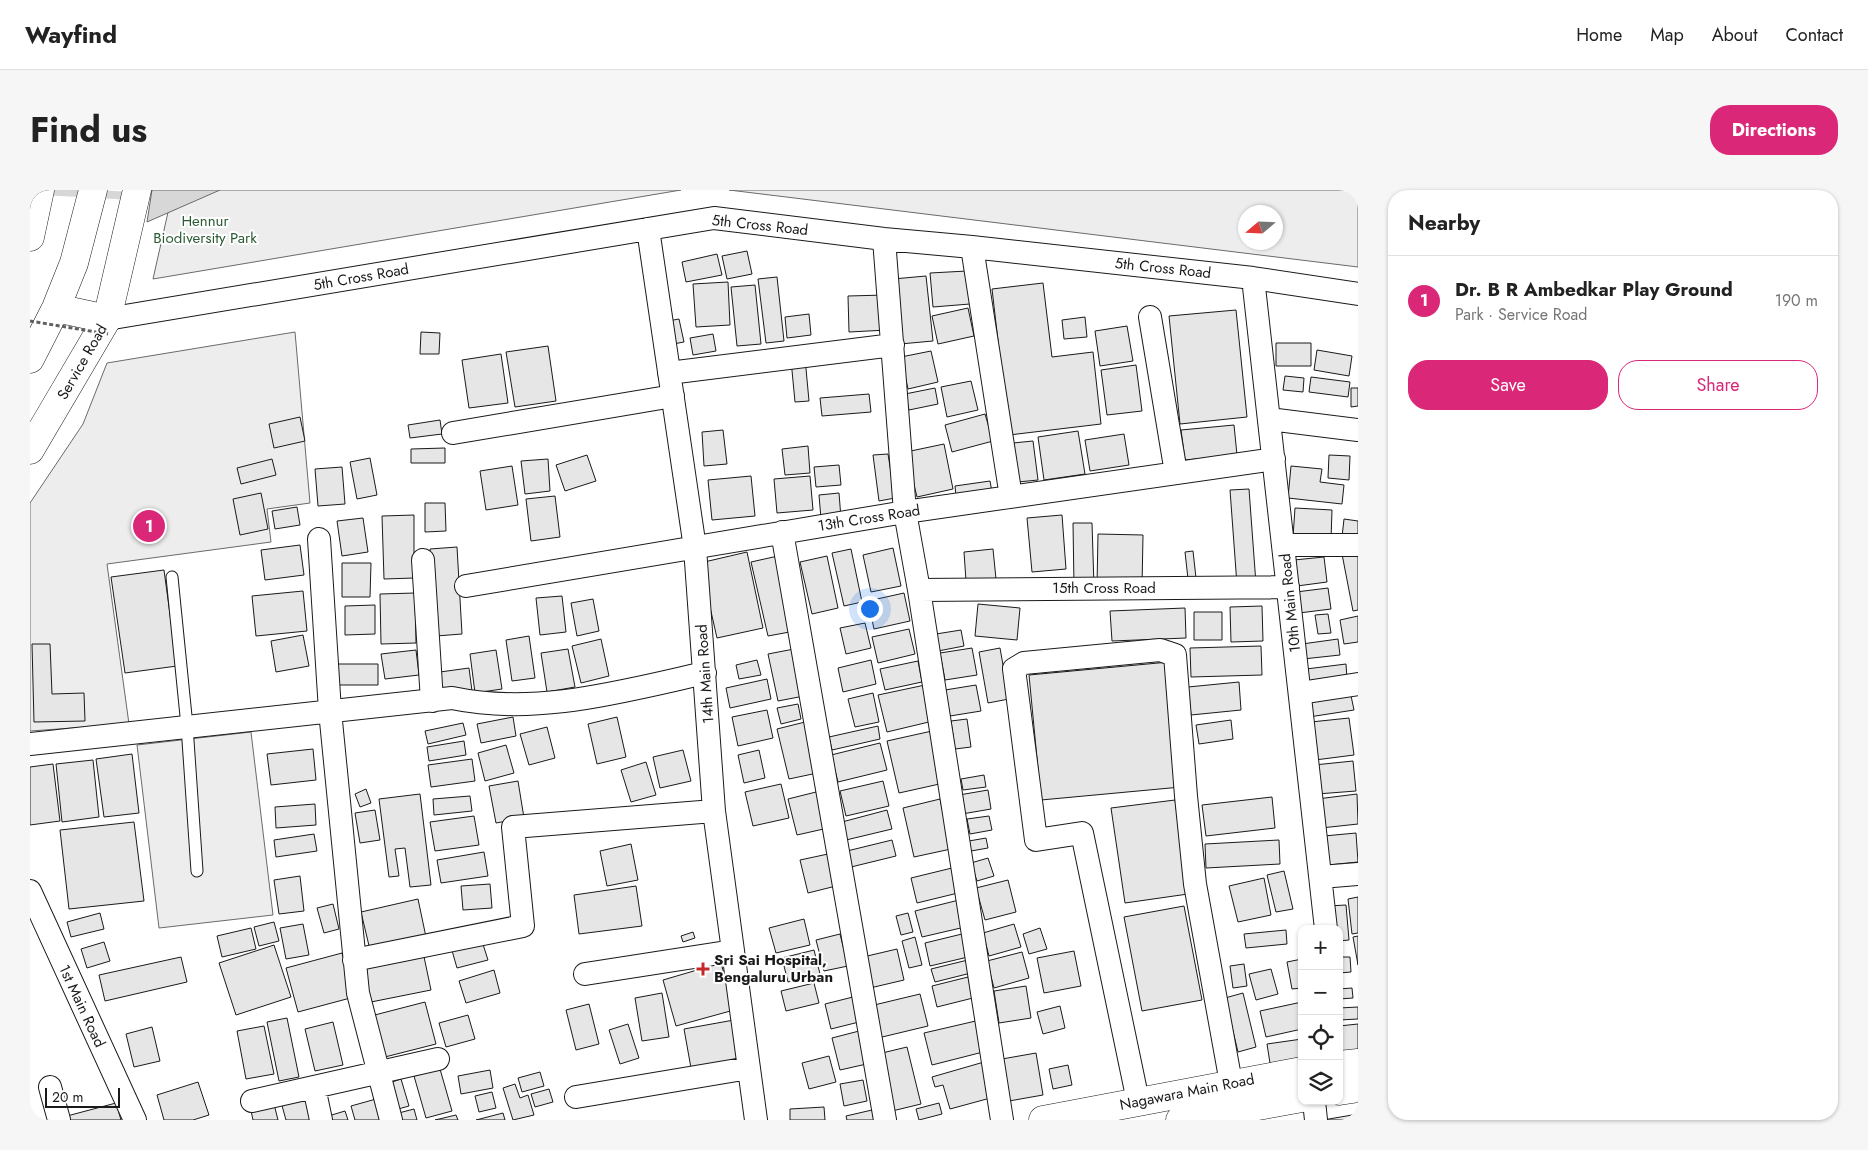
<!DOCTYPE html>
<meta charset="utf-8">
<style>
:root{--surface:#fff;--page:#f6f6f6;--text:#222;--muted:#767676;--line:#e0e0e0;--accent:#db2777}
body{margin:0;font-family:Jost,sans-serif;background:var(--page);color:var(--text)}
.controls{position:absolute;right:15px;bottom:15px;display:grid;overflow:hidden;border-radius:10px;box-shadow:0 1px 4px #0004}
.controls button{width:45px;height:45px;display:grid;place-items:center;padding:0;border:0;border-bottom:1px solid var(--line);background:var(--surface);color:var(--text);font:25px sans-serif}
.compass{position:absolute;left:1208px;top:15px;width:45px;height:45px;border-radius:50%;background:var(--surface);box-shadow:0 1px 4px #0004;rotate:251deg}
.scale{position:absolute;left:15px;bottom:12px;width:75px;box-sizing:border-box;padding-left:5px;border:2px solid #1a1a1a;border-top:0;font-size:14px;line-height:18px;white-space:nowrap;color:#1a1a1a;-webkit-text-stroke:4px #fff;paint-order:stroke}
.you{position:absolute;left:839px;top:418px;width:18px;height:18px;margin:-12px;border:4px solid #fff;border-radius:50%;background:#1a73e8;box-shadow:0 0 0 8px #1a73e833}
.badge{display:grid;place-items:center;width:32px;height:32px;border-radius:50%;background:var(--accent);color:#fff;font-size:16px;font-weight:700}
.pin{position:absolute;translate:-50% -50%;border:2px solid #fff;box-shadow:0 1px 5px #0006}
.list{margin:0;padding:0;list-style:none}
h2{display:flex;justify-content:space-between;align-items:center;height:65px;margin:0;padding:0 20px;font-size:21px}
h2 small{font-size:16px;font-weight:400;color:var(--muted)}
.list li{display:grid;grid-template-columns:32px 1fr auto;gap:15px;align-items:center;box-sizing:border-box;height:90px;padding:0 20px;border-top:1px solid var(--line)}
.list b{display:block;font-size:19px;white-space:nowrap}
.list p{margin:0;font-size:16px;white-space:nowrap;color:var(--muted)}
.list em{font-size:16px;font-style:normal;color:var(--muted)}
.actions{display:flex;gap:10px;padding:15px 20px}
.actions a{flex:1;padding:11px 0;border:1px solid var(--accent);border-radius:20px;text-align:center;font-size:18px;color:var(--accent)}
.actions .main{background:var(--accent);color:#fff}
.icon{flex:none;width:28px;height:28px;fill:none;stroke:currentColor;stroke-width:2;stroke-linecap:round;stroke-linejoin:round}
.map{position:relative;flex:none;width:1328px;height:930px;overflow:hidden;border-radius:20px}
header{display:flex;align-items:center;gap:30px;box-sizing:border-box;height:70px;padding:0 25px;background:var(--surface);border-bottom:1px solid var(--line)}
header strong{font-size:24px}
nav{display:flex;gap:28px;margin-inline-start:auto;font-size:18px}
.intro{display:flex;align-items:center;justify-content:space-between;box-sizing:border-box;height:120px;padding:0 30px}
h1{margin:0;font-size:35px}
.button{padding:12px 22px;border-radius:20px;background:var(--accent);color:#fff;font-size:18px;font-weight:700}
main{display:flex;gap:30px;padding:0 30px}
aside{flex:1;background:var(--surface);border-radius:20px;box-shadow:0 1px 4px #0004}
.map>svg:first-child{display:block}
.built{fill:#ededed;stroke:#6a6a6a;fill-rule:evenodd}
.water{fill:#d7d7d7;stroke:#6a6a6a}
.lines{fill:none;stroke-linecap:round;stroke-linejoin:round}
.stream{stroke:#d7d7d7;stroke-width:8}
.building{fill:#e6e6e6;stroke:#1a1a1a}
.service-casing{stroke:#1a1a1a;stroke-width:13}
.minor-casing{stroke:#1a1a1a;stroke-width:24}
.tertiary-casing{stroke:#1a1a1a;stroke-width:29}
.secondary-casing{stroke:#1a1a1a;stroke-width:29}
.trunk-casing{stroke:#1a1a1a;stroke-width:29}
.service{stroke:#fff;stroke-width:11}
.minor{stroke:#fff;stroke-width:22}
.tertiary{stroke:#fff;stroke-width:28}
.secondary{stroke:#fff;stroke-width:28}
.trunk{stroke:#fff;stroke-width:28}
.path-bridge{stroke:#5f5f5f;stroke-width:3;stroke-dasharray:4 2.5;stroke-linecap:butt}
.poi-dot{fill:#c62828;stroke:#fff;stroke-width:2}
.labels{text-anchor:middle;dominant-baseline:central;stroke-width:4;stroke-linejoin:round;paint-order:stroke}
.park-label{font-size:15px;fill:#2b5a34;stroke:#fff}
.street-label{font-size:15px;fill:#1a1a1a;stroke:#fff}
.poi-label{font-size:15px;font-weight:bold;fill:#1a1a1a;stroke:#fff;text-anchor:start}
</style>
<header>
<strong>Wayfind</strong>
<nav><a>Home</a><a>Map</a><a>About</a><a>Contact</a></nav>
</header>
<div class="intro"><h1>Find us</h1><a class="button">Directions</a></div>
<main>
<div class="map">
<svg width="1328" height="930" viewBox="0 0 1328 930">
<rect width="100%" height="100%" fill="#fff"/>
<path class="built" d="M143,0h508l-528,89z
M699,0h629v77zM1246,22v30h-30v-30z
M265,142l15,171 -43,6 4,33 -164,22 22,160 -99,7v-228l53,-79 24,-61z
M221,542l22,183 -114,13 -22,-183z"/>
<path class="water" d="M122,0h68l-73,32z"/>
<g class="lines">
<path class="stream" d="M13,1l89,5"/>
</g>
<path class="building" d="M717,61l5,23 -25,5 -5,-23z
M687,64l5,21 -36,7 -4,-20z
M937,81l3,33 -37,3 -3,-34z
M896,86l7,65 -33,3 -7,-65z
M747,87l7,64 -18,2 -8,-64z
M698,92l2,43 -34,2 -3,-43z
M1013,93l9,74 41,-5 8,72 -92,11 -17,-146z
M725,95l6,59 -24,2 -6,-59z
M855,105l2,35 -38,2 -1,-36z
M938,118l6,28 -36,8 -6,-28z
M1206,120l11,107 -67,7 -11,-108z
M779,124l2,21 -24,3 -2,-21z
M1055,127l2,20 -23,2 -2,-19z
M649,129l5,23 -11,2 -5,-23z
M1097,136l6,35 -33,5 -5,-35z
M391,142l19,1 -1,21h-19z
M683,144l3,17 -23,4 -3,-17z
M1246,153h35v23h-35z
M518,156l8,55 -41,6 -9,-55z
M1287,160l35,6 -3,20 -35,-6z
M901,161l7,31 -30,7 -7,-32z
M471,164l7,49 -39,5 -7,-48z
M775,168l4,43 -14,1 -4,-42z
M1106,175l6,46 -35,4 -6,-45z
M1255,186l19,2 -1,14 -20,-2z
M1281,187l39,5 -2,15 -39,-5z
M941,191l7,29 -31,7 -6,-30z
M905,198l3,16 -29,6 -4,-16z
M1321,198h7v18l-7,1z
M839,204l2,18 -49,4 -2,-18z
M955,224l8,27 -41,11 -7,-27z
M270,227l5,24 -31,7 -5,-24z
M410,230l2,14 -32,4 -2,-13z
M1204,235l3,30 -52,5 -4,-30z
M693,240l4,34 -23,2 -2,-34z
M1048,241l7,43 -41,6 -6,-43z
M1094,244l5,31 -39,6 -5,-31z
M1003,251l5,39 -20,2 -5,-39z
M914,254l9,45 -36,8 -11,-45z
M778,256l2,27 -25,2 -3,-26z
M415,258v15h-34v-14z
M858,264l7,44 -16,3 -6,-46z
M557,265l9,26 -31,10 -9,-26z
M1299,265l21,1 -1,24 -21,-2z
M340,268l7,37 -20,4 -7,-37z
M242,269l4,16 -35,9 -4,-16z
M518,269l2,32 -25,3 -4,-33z
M809,275l2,20 -25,2 -2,-20z
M482,276l6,39 -32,5 -6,-39z
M1261,276l31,3 -2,13 24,3 -2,19 -54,-6z
M312,277l3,37 -27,2 -3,-37z
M721,286l4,40 -43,4 -4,-40z
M780,286l3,34 -36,3 -3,-34z
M960,291l2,11 -36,4 -1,-10z
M1219,299l7,95 -19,1 -7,-95z
M231,303l7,36 -28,6 -7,-36z
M809,303l2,25 -20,1 -2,-24z
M525,306l5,41 -29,4 -5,-42z
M395,313h20l1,28 -21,1z
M267,317l3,18 -25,4 -3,-18z
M1265,318l37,2 -1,29 -38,-2z
M384,325v63l-30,1 -2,-63z
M1032,325l4,54 -34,3 -5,-54z
M333,328l5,34 -26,4 -5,-35z
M1314,329l14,2v18l-16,-2z
M1043,333h19l2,64h-20z
M1068,344l45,1 -1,52 -45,-1z
M270,355l4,30 -39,5 -4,-30z
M427,357l5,87 -26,2 -6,-87z
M863,358l8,38 -30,6 -8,-37z
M821,359l11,53 -18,4 -12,-53z
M963,359l3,30 -30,2 -2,-29z
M1163,361l3,27 -8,1 -3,-27z
M1328,361v59l-5,1 -11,-57z
M717,362l16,76 -46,10 -17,-75z
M748,366l17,75 -27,5 -17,-74z
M797,366l11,52 -26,6 -12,-52z
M1294,367l3,25 -30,4 -3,-26z
M312,373h29l-1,34h-28z
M134,380l13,96 -52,7 -14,-96z
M1298,398l3,21 -32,4 -3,-21z
M273,401l4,40 -51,5 -4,-40z
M385,403l1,50 -35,1 -1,-50z
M874,403l6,28 -36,8 -6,-28z
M532,406l4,36 -26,3 -4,-37z
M563,409l6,32 -22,5 -6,-33z
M948,414l42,4 -3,32 -42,-4z
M345,415v29l-30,1v-29z
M1232,416l1,35 -32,1 -1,-35z
M1155,418l1,30 -74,3 -2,-30z
M1164,422h28v28h-28z
M1298,424l3,19 -13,1 -3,-19z
M1328,426v26l-14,2 -4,-24z
M835,433l6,25 -25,6 -6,-26z
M879,439l6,25 -37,9 -6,-26z
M931,440l3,16 -26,5 -2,-17z
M273,445l6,31 -33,6 -5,-31z
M499,446l6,42 -23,3 -6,-41z
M571,449l8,37 -28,7 -9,-37z
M1308,449l2,16 -37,4 -1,-15z
M2,454h18l2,50 32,-1 1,28 -51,1z
M1231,456l1,29 -71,2 -1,-29z
M942,458l5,27 -32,5 -5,-27z
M970,458l9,51 -21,4 -9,-51z
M538,459l7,38 -28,5 -6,-39z
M764,459l10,47 -26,5 -10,-47z
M386,460l3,25 -34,4 -4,-25z
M466,460l6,39 -27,4 -5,-39z
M727,470l4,15 -22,4 -3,-14z
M841,470l5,24 -33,8 -5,-24z
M888,471l4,21 -37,8 -5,-21z
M1139,472l12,125 -140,13 -12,-125z
M302,474h46v21h-46z
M1316,474l1,15 -39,5 -2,-15z
M439,478l3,23 -29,4 -3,-23z
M737,489l4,20 -41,9 -4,-20z
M1209,492l2,28 -50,5 -3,-28z
M895,495l8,36 -46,11 -9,-37z
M946,495l5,26 -31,5 -5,-26z
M1320,501l4,19 -45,7 -3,-19z
M843,503l6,29 -24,5 -7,-28z
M768,514l3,15 -20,5 -4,-16z
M737,520l6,28 -35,8 -6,-29z
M483,527l3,19 -35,7 -4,-19z
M587,527l9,40 -29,7 -9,-40z
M1319,528l5,37 -39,5 -4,-38z
M937,529l4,28 -16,2 -4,-28z
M1201,530l2,19 -34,5 -3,-19z
M779,531l13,51 -33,7 -12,-50z
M433,533l3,12 -38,9 -3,-13z
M848,536l2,13 -48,11 -3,-13z
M517,537l8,31 -26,7 -9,-31z
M902,541l12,52 -45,10 -12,-52z
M434,551l2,14 -37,6 -2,-14z
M850,553l7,27 -49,12 -7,-27z
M476,555l8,28 -29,8 -7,-28z
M283,559l3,31 -45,5 -4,-31z
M653,560l8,31 -31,7 -7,-31z
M729,560l6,28 -21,5 -6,-28z
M102,564l7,59 -35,4 -8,-58z
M442,569l3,22 -44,6 -3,-22z
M63,570l6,57 -37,5 -6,-58z
M1323,571l3,30 -39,3 -3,-29z
M616,572l10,33 -25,7 -10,-32z
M23,574l7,57 -30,4v-58z
M954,585l2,12 -23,3 -2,-11z
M488,591l6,37 -28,5 -7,-37z
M853,591l6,25 -43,10 -6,-25z
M751,594l8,34 -36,8 -8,-34z
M336,599l5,14 -11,4 -5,-13z
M958,600l3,19 -29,5 -3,-19z
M790,601l8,37 -31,7 -9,-36z
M390,604l11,91 -21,2 -5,-39 -10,1 4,27 -10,1 -10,-78z
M1327,604l1,30 -37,4 -4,-29z
M440,606l2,15 -38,4 -1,-16z
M1242,607l3,31 -69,8 -4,-31z
M910,609l11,50 -37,8 -11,-49z
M1145,610l13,94 -63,9 -14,-95z
M285,614l1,21 -40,3 -1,-21z
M345,620l5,30 -20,3 -5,-30z
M857,620l5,19 -46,11 -4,-18z
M444,626l5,29 -44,6 -5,-29z
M959,626l3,14 -22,4 -3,-15z
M104,632l10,79 -75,8 -9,-79z
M1326,643l2,29 -30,3 -4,-29z
M284,644l3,17 -41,6 -2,-17z
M956,648l2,10 -17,3 -2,-10z
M862,650l4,16 -45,11 -4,-16z
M1249,650l1,24 -74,4 -1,-24z
M601,654l7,36 -31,6 -7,-35z
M454,662l4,24 -47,7 -4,-23z
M798,664l8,32 -28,7 -8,-33z
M958,668l6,18 -17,5 -6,-18z
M922,678l6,25 -41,10 -6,-25z
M1254,681l9,38 -17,3 -9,-37z
M270,686l4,35 -25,3 -5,-34z
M1234,688l7,37 -33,7 -9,-36z
M978,690l8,32 -31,8 -9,-32z
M460,694l2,24 -29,2 -2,-24z
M606,696l6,40 -63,8 -5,-39z
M1328,707v36l-6,1 -4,-35z
M388,709l8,38 -56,13 -9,-38z
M929,710l6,27 -43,10 -7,-26z
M303,714l6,25 -15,4 -7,-25z
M1316,715l3,35 -10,1v-12h-10l-1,-23z
M1154,716l18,94 -60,11 -18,-94z
M70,723l4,16 -33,8 -4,-15z
M878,723l5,19 -12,3 -5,-19z
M774,729l6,26 -34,8 -7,-25z
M244,732l5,19 -20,5 -5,-19z
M273,734l6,31 -23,4 -6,-31z
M984,734l7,23 -32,9 -6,-23z
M221,738l5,21 -34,8 -5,-21z
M1010,738l7,21 -18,5 -6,-20z
M1256,740l1,14 -41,4 -2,-14z
M663,742l2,6 -12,4 -2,-6z
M810,744l8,32 -24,5 -8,-31z
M932,744l6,23 -38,9 -5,-23z
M1328,746v29l-5,-28z
M885,747l7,28 -13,3 -7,-27z
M451,748l7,22 -31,8 -6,-21z
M74,752l6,19 -23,7 -6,-19z
M244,755l17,52 -55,18 -17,-52z
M867,759l7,31 -34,8 -7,-31z
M784,760l6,24 -32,8 -6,-24z
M1044,761l7,35 -37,7 -7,-35z
M393,762l8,38 -65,13 -7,-39z
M992,762l7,26 -35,10 -7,-27z
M312,763l12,44 -56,15 -12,-44z
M151,767l6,25 -82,19 -6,-26z
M1309,767h11l1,15 -12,1z
M942,769l3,13 -40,10 -4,-13z
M1272,769v29l-10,1 -5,-27z
M691,773l13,47 -58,16 -13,-46z
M1214,774l3,22 -14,2 -3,-22z
M1241,779l7,25 -22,6 -7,-26z
M464,780l6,23 -34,10 -7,-22z
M938,787l5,21 -36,9 -5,-21z
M784,793l5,20 -33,8 -5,-20z
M996,796l5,32 -32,5 -5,-32z
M1322,798l1,10 -14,1v-10z
M632,803l7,44 -27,4 -7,-43z
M1213,803l13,54 -18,5 -13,-54z
M890,804l8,32 -50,12 -8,-32z
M823,807l6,25 -28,7 -6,-25z
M395,812l11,42 -59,15 -10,-42z
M1272,812v27l-36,8 -6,-26z
M559,814l10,40 -23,6 -10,-40z
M1030,816l5,22 -22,6 -6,-22z
M1328,817v12l-19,1v-12z
M438,825l7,24 -29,8 -7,-24z
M257,828l12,59 -20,4 -12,-59z
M704,830l7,38 -50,10 -7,-39z
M950,830l7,31 -55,14 -8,-32z
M303,832l10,43 -28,6 -10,-42z
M598,834l11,34 -19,6 -11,-34z
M1328,834v30l-18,1 -1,-29z
M234,836l10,48 -28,5 -9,-48z
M122,837l8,34 -26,6 -8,-33z
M833,840l8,33 -31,7 -8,-32z
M1272,849v20l-32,4 -3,-19z
M877,857l14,57 -29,7 -14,-57z
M1006,863l7,42 -34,6 -7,-42z
M799,866l7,26 -27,7 -7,-26z
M954,872l10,35 -44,12 -7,-24 -8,2 -3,-10z
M1038,875l4,20 -19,4 -4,-20z
M410,879l12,42 -26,7 -12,-42z
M460,880l3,18 -32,6 -3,-18z
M510,882l4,14 -22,6 -4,-14z
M371,889l8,27 -18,5 -8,-26z
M833,890l4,21 -23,5 -4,-22z
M168,892l11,33 -16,5h-29l-7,-25z
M485,894l5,14 8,-3 6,20 -21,5 -10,-32z
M519,899l4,13 -18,5 -4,-13z
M462,902l4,16 -17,4 -4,-16z
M279,903l8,24 -8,3h-23l-5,-18z
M346,909l6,21h-27l-4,-14z
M243,910l5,20h-25l-3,-14z
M86,913l5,17h-53l-1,-4z
M909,913l3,11 -23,6 -3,-11z
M794,917l1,13h-35v-11z
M384,919l3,11h-24l-2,-5z
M842,920l2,10h-27l-1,-4z
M315,921l3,9h-23v-3z
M473,923l2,7h-29z
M1328,924v6h-35z
M426,925l2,5h-23z"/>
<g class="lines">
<defs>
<path id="service" d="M142,387l15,149 10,145"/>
<path id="minor" d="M618,39l47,319 19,263 42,309
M854,49l21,273 14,78 83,530
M942,57l39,250
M1223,88l73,651
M1120,127l26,156
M77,129l607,-101 170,21 88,8 281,31 105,16
M639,183l224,-28
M1239,229l89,11
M423,243l220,-37
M752,342l103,588
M289,349l11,172 28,282 33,127
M1253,355h75
M393,370l9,141
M436,396l439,-74 369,-53
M889,400l369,-3
M1270,503l58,-9
M0,554l422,-46c85,18 171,-7 253,-25
M1291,687l37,-3
M0,701l105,229
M324,770l169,-34 -10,-99 201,-16
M555,784l148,-23
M20,897l9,33
M546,907l173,-29
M222,911l62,-14
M1108,911l-56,-268 -46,7 -22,-171 10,-6 136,-13 15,5 11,141 9,88 36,199
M1284,911l2,19
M291,930l-7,-33 124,-28"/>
<path id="tertiary" d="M0,260l77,-131 30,-129"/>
<path id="secondary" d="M1309,875l19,-2
M1309,901l19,-3
M1013,930l259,-49
M1150,930l122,-22"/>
<path id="trunk" d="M0,47l10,-47
M26,118l51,11
M0,169l26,-51 18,-45 19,-73"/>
</defs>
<use href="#service" class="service-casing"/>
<use href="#minor" class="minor-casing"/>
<use href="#tertiary" class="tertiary-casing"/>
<use href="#secondary" class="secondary-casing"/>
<use href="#trunk" class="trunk-casing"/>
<use href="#service" class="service"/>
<use href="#minor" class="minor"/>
<use href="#tertiary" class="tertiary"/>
<use href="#secondary" class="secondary"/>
<use href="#trunk" class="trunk"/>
<path class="path-bridge" d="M0,131l78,13"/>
</g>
<path class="poi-dot" d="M670.5 771.5h5v5h5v5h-5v5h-5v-5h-5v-5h5z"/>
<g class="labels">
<g class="park-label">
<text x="175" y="31">Hennur<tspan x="175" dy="17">Biodiversity Park</tspan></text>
</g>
<g class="street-label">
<text transform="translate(730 35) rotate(6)">5th Cross Road</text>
<text transform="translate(1133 78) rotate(6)">5th Cross Road</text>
<text transform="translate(331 87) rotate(-10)">5th Cross Road</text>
<text transform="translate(52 172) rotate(-60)">Service Road</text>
<text transform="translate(839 328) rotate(-9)">13th Cross Road</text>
<text x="1074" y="398">15th Cross Road</text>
<text transform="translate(1260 413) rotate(-96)">10th Main Road</text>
<text transform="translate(675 484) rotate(-94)">14th Main Road</text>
<text transform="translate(52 816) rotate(65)">1st Main Road</text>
<text transform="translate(1157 902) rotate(-11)">Nagawara Main Road</text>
</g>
<g class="poi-label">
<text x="684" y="770">Sri Sai Hospital,<tspan x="684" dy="17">Bengaluru Urban</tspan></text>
</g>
</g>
</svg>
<div class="controls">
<button>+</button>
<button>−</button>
<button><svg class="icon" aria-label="locate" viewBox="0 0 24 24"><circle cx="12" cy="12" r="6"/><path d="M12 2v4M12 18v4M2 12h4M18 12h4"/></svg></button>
<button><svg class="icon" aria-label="layers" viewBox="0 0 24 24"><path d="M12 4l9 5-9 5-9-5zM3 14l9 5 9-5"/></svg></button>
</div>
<svg class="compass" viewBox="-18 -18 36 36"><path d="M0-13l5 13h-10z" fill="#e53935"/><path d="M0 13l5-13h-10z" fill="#767676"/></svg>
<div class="scale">20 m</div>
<div class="you"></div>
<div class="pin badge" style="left:119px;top:336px">1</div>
</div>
<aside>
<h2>Nearby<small></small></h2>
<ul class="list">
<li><span class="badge">1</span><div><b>Dr. B R Ambedkar Play Ground</b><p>Park · Service Road</p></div><em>190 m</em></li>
</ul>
<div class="actions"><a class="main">Save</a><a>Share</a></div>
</aside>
</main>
